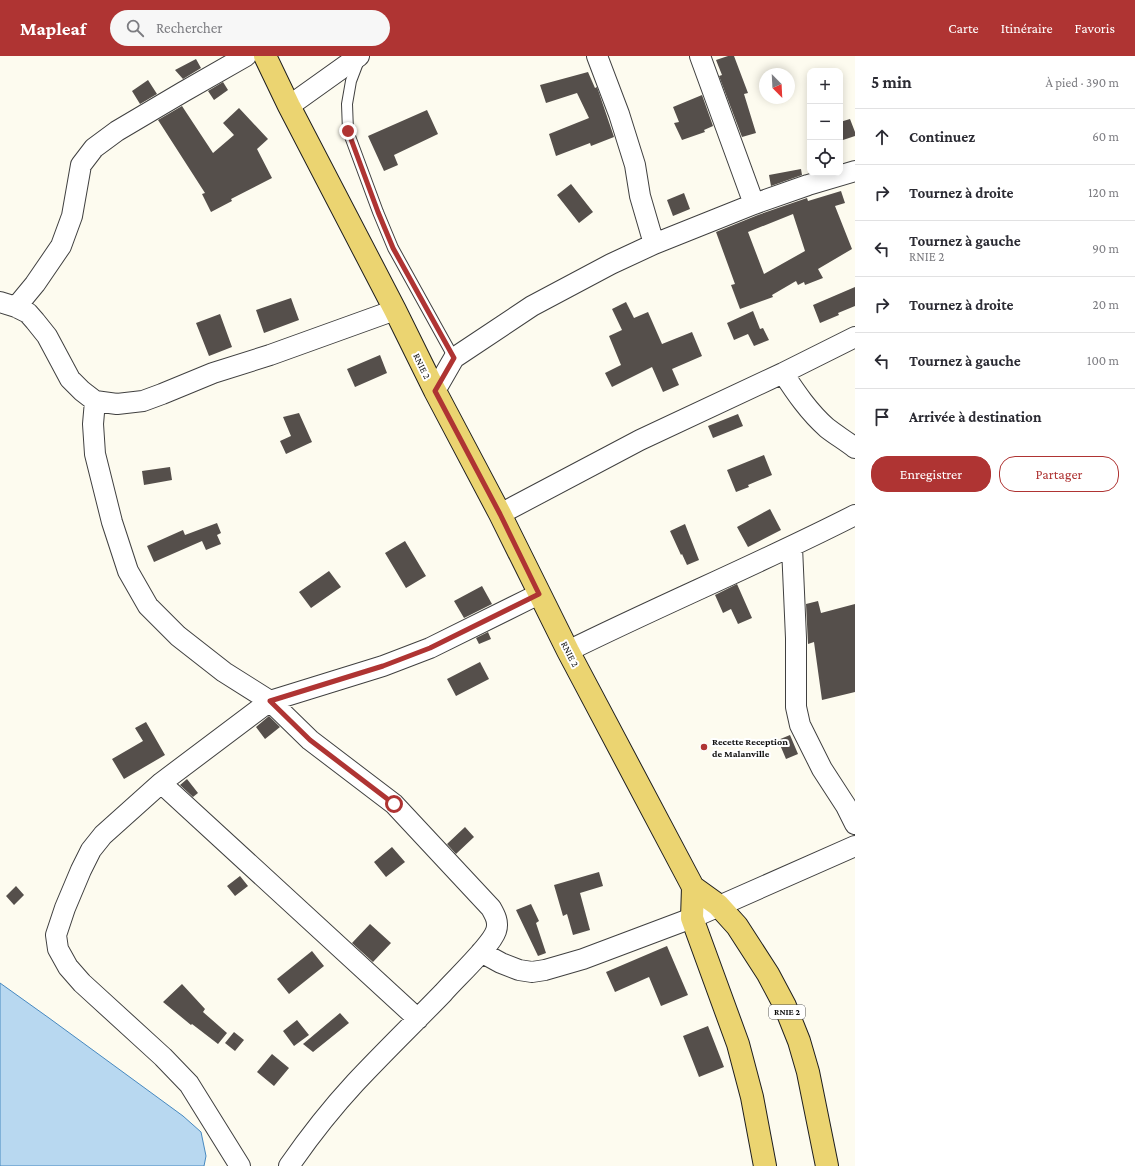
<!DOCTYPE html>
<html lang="fr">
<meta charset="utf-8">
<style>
:root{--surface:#fff;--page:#f7f7f7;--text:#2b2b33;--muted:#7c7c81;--line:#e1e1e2;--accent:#af3433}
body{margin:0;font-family:"Crimson Pro",serif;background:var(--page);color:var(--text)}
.controls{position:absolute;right:12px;top:12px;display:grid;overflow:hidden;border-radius:8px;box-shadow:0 2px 10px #0003}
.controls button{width:36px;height:36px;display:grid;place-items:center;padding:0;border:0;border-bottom:1px solid var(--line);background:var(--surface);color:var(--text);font:20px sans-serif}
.compass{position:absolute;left:759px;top:12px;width:36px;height:36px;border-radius:50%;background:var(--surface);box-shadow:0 2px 10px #0003;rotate:156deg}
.stop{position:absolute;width:12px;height:12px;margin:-9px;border:3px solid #af3433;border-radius:50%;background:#fff}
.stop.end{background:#af3433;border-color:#fff;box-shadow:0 1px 4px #0008}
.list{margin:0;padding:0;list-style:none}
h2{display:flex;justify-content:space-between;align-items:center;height:52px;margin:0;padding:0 16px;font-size:17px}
h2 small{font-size:13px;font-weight:400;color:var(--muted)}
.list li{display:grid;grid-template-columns:26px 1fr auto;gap:12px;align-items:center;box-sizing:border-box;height:56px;padding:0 16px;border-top:1px solid var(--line)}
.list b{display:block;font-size:15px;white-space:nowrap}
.list p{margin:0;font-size:13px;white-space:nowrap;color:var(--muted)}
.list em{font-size:13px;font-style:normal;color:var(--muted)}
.actions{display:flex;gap:8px;padding:12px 16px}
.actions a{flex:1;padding:9px 0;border:1px solid var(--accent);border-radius:16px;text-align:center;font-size:14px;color:var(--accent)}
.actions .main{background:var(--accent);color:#fff}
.icon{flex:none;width:22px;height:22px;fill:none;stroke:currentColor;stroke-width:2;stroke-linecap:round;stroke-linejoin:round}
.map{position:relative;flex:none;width:855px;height:1110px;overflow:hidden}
header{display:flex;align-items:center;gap:24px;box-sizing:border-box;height:56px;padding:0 20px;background:var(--accent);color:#fff}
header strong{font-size:19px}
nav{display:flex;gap:22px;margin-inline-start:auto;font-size:14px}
.search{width:280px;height:36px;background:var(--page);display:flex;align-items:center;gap:10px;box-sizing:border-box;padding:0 14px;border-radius:22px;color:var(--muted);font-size:15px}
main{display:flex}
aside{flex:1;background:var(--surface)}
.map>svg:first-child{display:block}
.water{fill:#b8d8f0;stroke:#4789c0}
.building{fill:#554f4b;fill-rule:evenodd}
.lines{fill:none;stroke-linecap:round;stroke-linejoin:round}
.lane-casing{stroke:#404040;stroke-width:12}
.street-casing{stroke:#404040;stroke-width:22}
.primary-casing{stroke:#1e1e1e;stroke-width:24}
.lane{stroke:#fff;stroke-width:10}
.street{stroke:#fff;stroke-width:20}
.primary{stroke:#ebd471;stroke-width:22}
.route{stroke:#af3433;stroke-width:5}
.poi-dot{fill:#af3433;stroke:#fff;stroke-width:1.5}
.labels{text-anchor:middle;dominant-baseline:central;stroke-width:4;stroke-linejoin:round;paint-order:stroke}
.shield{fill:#fff;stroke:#565656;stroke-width:1}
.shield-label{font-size:9px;font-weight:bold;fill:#0d0d0d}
.street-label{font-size:10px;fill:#0d0d0d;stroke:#fff}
.poi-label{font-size:10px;font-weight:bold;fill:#0d0d0d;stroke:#fff;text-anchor:start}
</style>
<header>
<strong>Mapleaf</strong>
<div class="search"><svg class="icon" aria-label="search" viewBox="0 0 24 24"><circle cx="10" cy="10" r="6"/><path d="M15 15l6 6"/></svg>Rechercher</div>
<nav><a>Carte</a><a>Itinéraire</a><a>Favoris</a></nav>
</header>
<main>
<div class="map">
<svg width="855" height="1110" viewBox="0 0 855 1110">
<rect width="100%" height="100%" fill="#fdfbef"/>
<path class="water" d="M0,927l49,35 134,98 18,16 5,24 -2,10h-204z"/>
<path class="building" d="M728,0h6l14,37 -4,1 12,39 -14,4 -23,-61 3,-1 -6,-15z
M196,3l5,9 -18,11 -8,-9z
M588,16l7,16 2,-1 17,50 -23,9 -1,-3 -34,13 -7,-22 40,-16 -12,-25 -31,10 -6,-18z
M148,24l9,14 -17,10 -8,-13z
M223,26l5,8 -14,10 -6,-9z
M702,39l11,31 -9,4 1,2 -23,8 -8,-17 5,-1 -6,-15z
M182,50l31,47 21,-18 -11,-12 16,-15 29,31 -11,10 15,29 -41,21 1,2 -21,11 -9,-18 3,-1 -47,-73z
M427,54l11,24 -44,21 4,10 -14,6 -16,-35z
M850,63l5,13v4l-15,5v-19z
M801,113l1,6 -31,11 -2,-11z
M571,128l22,28 -14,11 -22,-28z
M841,135l4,12 -10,3 17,43 -34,20 5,9 -18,7 -1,-3 -6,3 -2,-4 -24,14 1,2 -33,12 -9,-24 4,-1 -19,-52 42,-17 49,-17 1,3zM793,158l12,37 -41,23 -16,-42z
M684,137l6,16 -17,7 -6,-16z
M855,231v19l-17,7 1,2 -19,8 -7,-18z
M291,242l8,22 -35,13 -8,-23z
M626,246l8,16 14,-6 14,32 30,-12 10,24 -30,13 7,16 -16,7 -11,-25 -40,20 -7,-14 16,-8 -12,-29 13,-6 -10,-21z
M753,255l7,18 3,-1 6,12 -15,6 -6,-12 -14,6 -7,-17z
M220,258l12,33 -23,9 -13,-33z
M380,299l7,18 -32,14 -8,-18z
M299,357l13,29 -26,12 -6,-13 11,-5 -8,-19z
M738,358l5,12 -30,12 -5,-12z
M764,399l8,20 -24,10 1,2 -13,5 -9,-22z
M170,411l2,13 -28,5 -2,-14z
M770,453l11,21 -33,17 -11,-20z
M217,467l4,10 -4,2 4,9 -15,6 -4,-9 -48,21 -7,-16 36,-16 2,5z
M685,468l14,36 -12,5 -5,-11 -1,1 -11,-24z
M405,485l21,35 -20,12 -21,-35z
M329,515l12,16 -30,21 -12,-16z
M737,528l15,34 -14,6 -7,-15 -8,4 -8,-18z
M482,530l10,18 -28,14 -10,-17z
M818,545l3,12 34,-9v88l-33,8 -8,-58 -6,2 -2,-40z
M488,576l3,7 -12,5 -3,-6z
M480,606l9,17 -33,17 -9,-17z
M269,660l11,11 -15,12 -9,-12z
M146,666l19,33 -41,24 -12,-20 31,-18 -8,-13z
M790,679l8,19 -12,5 -8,-19z
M187,723l11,14 -5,4 -13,-12z
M465,771l9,10 -18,17 -9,-10z
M392,791l13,15 -19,15 -12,-15z
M599,816l4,14 -23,7 10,37 -17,5 -6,-21 -4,2 -9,-31z
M240,820l8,10 -13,10 -8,-10z
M16,830l8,9 -10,10 -8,-9z
M531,848l8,17 -3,2 10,30 -8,3 -22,-46z
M370,868l21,19 -18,19 -21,-19z
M667,890l21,49 -27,11 -12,-29 -34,15 -9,-20z
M312,895l12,15 -35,28 -12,-15z
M182,928l23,25 -2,3 24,21 -9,11 -26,-20 -1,1 -28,-23z
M340,957l9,10 -36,29 -10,-8z
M297,964l12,15 -15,11 -11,-15z
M708,970l16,41 -25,10 -16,-41z
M234,976l10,8 -9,11 -10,-8z
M272,998l17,14 -15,18 -17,-14z"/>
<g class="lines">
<defs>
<path id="lane" d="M359,4l-8,21 -4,23 1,27 30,81 15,36 61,110"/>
<path id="street" d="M597,0l22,58 16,51 5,31 14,48
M700,0l54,148
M289,50l70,-50
M0,246l16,5 12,6 7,8 12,15 23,43 12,12 13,10 22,3 26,-3 19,-7 51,-21 57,-18 125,-45
M16,251l19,-23 26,-38 11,-30 9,-51 13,-17 23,-17 66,-39 63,-36
M783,317c13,20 26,39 44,55 9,7 19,13 28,20
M435,335l19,-33 78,-52 79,-42 43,-20 100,-40 54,-19 47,-14
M95,345l-2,23 2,30 17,68 16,49 20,35 30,30 46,36 46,29 40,39 84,64 97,104c4,7 8,14 5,23 -5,15 -41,48 -53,62 -29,30 -59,59 -88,90 -24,26 -46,54 -66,83
M500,458l140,-74 143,-67 72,-36
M792,491l4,91v69l4,18 22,44 24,37 9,18
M568,595c95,-47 193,-88 287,-136
M161,727l257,236
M481,896l20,11 18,7 13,2 13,-2 38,-11 109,-41 163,-72
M240,1110l-51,-82 -26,-27 -81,-74 -14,-16 -10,-18 -2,-14 9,-27 16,-38 10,-20 12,-15 58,-52 109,-82 113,-35 47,-18 109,-54"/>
<path id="primary" d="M265,0l24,50 106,204 40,81 65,123 68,137 125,236 25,18 19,21 31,48 17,32 14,35 9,31 19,94
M693,831l-1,31 46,126 14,53 13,69"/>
</defs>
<use href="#lane" class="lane-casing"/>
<use href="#street" class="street-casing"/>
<use href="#primary" class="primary-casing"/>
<use href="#lane" class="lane"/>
<use href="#street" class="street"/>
<use href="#primary" class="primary"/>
</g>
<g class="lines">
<path class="route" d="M348,75l30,81 15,36 61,110 -19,33 65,123 39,80 -109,54 -47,18 -113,35 40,39 84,64"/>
</g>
<circle class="poi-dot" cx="704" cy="691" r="4"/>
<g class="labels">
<rect class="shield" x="769" y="949" width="36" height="14" rx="3"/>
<g class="shield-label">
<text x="787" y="956">RNIE 2</text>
</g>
<g class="street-label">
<text transform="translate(422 310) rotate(64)">RNIE 2</text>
<text transform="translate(570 598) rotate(63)">RNIE 2</text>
</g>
<g class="poi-label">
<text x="712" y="685">Recette Reception<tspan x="712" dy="12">de Malanville</tspan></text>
</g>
</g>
</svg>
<div class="controls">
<button>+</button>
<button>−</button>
<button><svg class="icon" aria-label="locate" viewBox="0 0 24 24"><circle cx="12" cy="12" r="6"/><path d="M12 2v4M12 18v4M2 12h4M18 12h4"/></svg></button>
</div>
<svg class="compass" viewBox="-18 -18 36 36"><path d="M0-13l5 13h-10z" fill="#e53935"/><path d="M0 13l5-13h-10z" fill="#7c7c81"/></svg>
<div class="stop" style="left:394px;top:748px"></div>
<div class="stop end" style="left:348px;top:75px"></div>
</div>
<aside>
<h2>5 min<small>À pied · 390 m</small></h2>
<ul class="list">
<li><svg class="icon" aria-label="ahead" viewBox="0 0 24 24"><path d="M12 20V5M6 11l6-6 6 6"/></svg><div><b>Continuez</b></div><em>60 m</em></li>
<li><svg class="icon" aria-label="right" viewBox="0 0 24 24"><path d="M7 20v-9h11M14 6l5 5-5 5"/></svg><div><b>Tournez à droite</b></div><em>120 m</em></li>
<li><svg class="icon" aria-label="left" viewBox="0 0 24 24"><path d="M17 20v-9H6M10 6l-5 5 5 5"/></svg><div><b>Tournez à gauche</b><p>RNIE 2</p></div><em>90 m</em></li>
<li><svg class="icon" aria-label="right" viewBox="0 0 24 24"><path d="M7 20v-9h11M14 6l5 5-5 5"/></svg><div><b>Tournez à droite</b></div><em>20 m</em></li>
<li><svg class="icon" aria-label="left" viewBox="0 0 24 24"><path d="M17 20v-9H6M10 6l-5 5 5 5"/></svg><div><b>Tournez à gauche</b></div><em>100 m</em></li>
<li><svg class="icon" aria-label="arrive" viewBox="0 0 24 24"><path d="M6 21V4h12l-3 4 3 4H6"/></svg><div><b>Arrivée à destination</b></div></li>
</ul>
<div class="actions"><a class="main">Enregistrer</a><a>Partager</a></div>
</aside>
</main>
